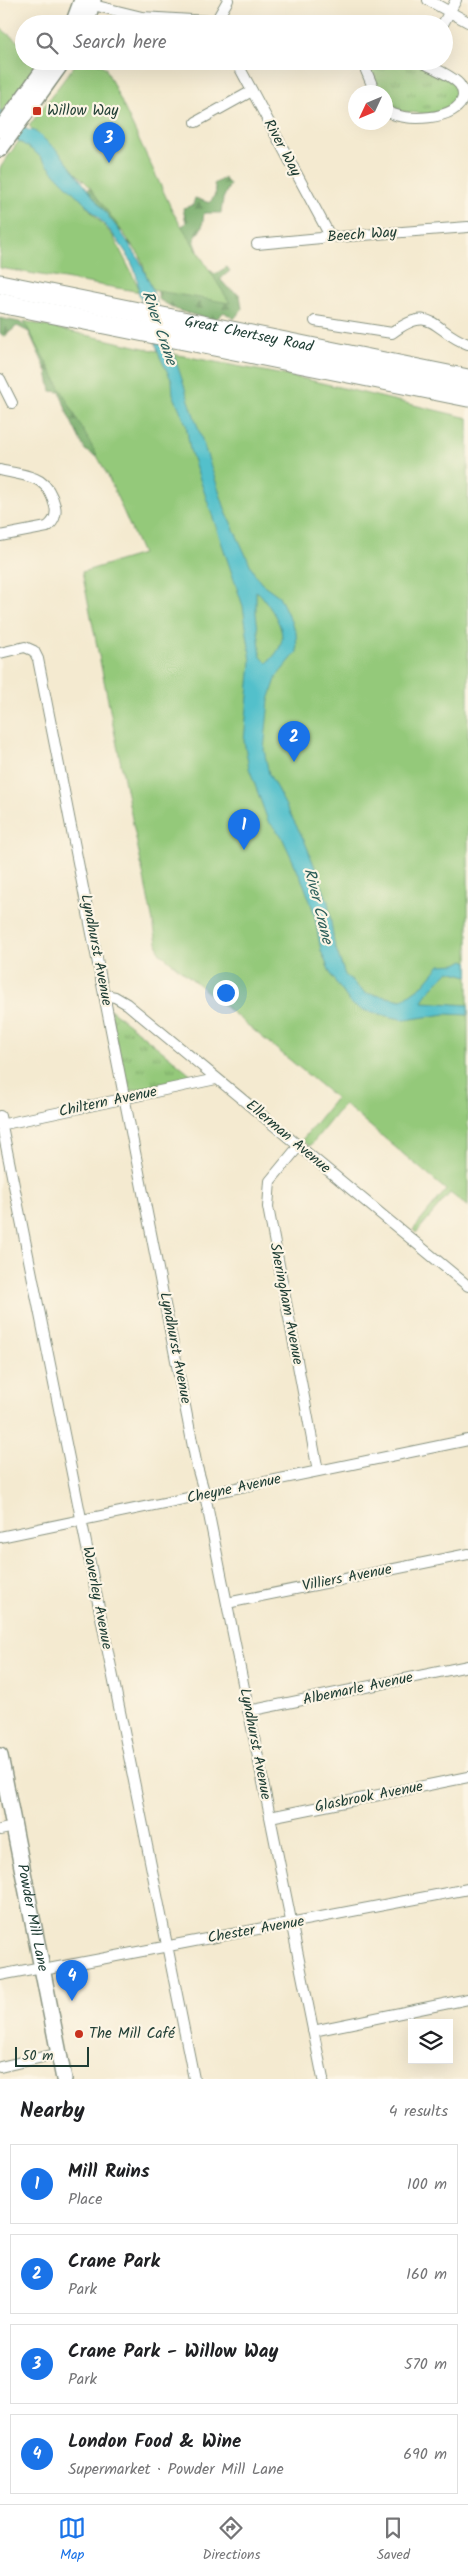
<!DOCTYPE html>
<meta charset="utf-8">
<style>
:root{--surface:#fff;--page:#f6f6f6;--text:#202124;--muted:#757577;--line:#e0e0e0;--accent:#1a73e8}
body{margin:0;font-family:Kalam,sans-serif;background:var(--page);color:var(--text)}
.controls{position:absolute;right:15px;bottom:15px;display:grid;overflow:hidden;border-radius:0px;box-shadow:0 5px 20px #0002}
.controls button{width:45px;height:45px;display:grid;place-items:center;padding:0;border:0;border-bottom:1px solid var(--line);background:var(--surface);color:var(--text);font:25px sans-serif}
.compass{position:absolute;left:348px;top:85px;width:45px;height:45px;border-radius:50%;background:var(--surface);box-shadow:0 5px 20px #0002;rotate:226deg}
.scale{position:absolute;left:15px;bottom:12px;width:74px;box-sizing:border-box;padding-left:5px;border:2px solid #1f3d34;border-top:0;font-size:14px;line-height:18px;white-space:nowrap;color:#1f3d34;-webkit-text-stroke:4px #fcf5e5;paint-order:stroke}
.you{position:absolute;left:225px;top:992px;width:18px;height:18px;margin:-12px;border:4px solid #fff;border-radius:50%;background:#1a73e8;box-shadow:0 0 0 8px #1a73e833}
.badge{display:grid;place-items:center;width:32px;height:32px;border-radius:50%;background:var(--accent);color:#fff;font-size:16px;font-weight:700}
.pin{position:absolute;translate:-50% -41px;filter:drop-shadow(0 1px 2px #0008)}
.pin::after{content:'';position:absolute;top:26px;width:18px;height:15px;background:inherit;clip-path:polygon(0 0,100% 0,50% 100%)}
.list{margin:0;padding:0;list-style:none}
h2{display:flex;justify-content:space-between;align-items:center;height:65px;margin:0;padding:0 20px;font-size:21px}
h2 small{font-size:16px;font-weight:400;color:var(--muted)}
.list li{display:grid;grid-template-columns:32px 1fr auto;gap:15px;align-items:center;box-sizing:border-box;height:80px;margin:0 10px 10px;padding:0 10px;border:1px solid var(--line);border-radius:0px}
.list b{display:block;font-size:19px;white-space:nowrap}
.list p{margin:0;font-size:16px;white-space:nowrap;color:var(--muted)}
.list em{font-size:16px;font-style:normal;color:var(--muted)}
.icon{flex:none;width:28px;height:28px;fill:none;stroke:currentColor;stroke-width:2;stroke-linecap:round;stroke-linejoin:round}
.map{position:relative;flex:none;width:468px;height:2079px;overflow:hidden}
.search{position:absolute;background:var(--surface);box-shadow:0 5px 20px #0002;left:15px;right:15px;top:15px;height:55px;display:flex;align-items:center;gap:12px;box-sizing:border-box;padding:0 18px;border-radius:28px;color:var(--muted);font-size:19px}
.sheet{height:425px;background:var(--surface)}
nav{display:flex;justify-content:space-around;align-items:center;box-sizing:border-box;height:70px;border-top:1px solid var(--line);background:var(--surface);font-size:14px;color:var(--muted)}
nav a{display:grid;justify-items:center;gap:2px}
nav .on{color:var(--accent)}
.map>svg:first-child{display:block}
.grass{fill:url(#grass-tufts);stroke:#5a8357}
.forest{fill:url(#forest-firs);stroke:#4b754f}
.green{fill:#94c97a;stroke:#5a8357}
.water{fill:#53c0cb;stroke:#397e80;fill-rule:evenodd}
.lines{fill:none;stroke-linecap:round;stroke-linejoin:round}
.street-casing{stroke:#8a9482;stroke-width:12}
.secondary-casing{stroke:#8a9482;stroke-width:18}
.highway-casing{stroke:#8a9482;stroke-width:21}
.street{stroke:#fff;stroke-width:10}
.secondary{stroke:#fff;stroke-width:15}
.highway{stroke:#fff;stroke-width:19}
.poi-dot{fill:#c8321e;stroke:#fcf5e5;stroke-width:2}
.labels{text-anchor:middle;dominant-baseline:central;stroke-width:4.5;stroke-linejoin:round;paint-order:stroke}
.poi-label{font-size:15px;fill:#1f3d34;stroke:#fcf5e5;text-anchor:start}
.street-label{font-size:15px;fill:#1f3d34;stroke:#fcf5e5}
.water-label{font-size:16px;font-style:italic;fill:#2c5e5a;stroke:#fcf5e5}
</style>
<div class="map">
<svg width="468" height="2079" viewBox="0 0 468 2079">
<defs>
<pattern id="grass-tufts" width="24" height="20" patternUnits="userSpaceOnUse" patternTransform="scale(1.25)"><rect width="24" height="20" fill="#94c97a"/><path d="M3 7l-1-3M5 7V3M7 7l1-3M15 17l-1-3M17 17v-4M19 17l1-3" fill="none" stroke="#78a465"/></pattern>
<pattern id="forest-firs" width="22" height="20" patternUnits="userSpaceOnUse" patternTransform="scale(1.25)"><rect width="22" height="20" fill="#77ad6a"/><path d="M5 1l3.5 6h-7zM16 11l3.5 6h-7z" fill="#618e58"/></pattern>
</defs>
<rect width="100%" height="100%" fill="#fcf5e5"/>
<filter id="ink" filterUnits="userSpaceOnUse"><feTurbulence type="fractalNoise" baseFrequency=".02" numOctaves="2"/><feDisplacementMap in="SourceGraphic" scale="10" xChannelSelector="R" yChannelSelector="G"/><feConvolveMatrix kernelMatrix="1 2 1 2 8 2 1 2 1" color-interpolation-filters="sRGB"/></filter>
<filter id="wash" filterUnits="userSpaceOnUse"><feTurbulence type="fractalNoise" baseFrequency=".0096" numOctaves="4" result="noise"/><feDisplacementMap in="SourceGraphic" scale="20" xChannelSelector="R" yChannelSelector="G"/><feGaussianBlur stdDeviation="1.12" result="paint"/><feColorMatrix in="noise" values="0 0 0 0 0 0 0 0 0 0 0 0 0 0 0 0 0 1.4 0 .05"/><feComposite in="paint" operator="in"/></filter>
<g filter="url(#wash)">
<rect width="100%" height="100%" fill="#f4ead0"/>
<path class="grass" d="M362,61h58l38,21 5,16 -24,17 -53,-5v-18h-11z
M110,1009l83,67 -67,16z"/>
<path class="forest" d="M224,178l6,6 -7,15 -2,14h-17l-2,14 -8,13 9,25 12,9 12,-7 3,4 -10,8 8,9 12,7 2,14 -8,10 -10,-7 -10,9 -37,-11 -19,-11c2,-22 -14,-42 -30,-57l5,-11 45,-2 8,-6 -3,-15 10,-3 2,-7 15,5 6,-11 -2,-8z
M96,185l26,41 -2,7 -37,-41z
M0,318l19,4 15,6 65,130 -14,-8 -17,-35 -8,-23 -9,-1 -4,-19 -18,-40 -12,-6 -13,11 -4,-4z"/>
<path class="green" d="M0,28l24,18v15h19l-43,53z
M78,61h16l11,6 69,147 56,89 -79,-13 -11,-34 -51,-70 -60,-60z
M21,138l49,49 43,49 28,56 -141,-24v-100z
M24,321l133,30 148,28 163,39v789l-18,-14 -34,40 -3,-3 33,-40 -102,-86 -34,42 -8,-6 34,-42 -177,-146 -77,-380 60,-18 -34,-78z"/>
<path class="water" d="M0,110l28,20 7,1 25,22 65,85 14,21 12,27 75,226 28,61 7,10 18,13 17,36 1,20 -20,24 -8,24 -5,50 5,24 36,68 16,41 7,19 6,41 11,32 20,18 37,7 22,-16 16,-19 17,-1 7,-4 4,2v14l-19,-5 -22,22 -4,9 45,3v10l-23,-1 -40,6 -39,-9 -14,-6 -20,-28 -11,-26 -7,-39 -10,-27 -23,-50 -13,-14 -19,-53 -5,-27 7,-80 -8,-55 -53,-156 -4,-26 -13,-30 -1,-13 -12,-24 -22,-66c4,-37 -55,-89 -79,-113 -8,-8 -15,-19 -24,-26 -11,-8 -24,-15 -35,-23zM256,591c6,3 9,10 13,15 15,23 20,37 -2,57l-6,-6 -5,-44z"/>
</g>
<g filter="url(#ink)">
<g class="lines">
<defs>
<path id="street" d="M428,0l40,22
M93,5l49,12 67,4 6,2
M215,23l13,-23
M443,24l13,-24
M236,61l93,173
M362,61l13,31
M386,110c14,13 75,11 77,-14 0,-5 -1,-10 -6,-14 -10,-9 -25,-14 -37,-21
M196,122l56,-31
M257,244l64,-6 8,-4 8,3 131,-10
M315,321l77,12c41,-31 41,-1 76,11
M0,379l12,24
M0,470c29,7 47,4 55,36 2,8 -1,16 -8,21l-47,9
M0,653l25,-6 9,4 4,8 159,808 8,28 118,584
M105,995l10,2 12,7 341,282
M0,1116l194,963
M0,1125l216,-46
M298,1147l-28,34 -2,26 50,264
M0,1537l468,-97
M227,1603l241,-49
M248,1711l220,-45
M270,1817l198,-40
M0,1830l14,-3
M43,1970l425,-81
M0,1975l42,-8
M313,2031l155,-32
M0,2067l60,-14"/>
<g id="secondary">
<path d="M73,24l9,-24"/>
<path d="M86,24l7,-24"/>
<path d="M0,130l50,-69"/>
<path d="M0,149l63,-88"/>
<path id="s1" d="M0,1756l64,323"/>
</g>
<g id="highway">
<path id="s2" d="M0,284l468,95"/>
<path d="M0,303l468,94"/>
</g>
</defs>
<use href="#street" class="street-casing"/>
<use href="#secondary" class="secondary-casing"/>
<use href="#highway" class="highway-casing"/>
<use href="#street" class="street"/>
<use href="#secondary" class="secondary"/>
<use href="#highway" class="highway"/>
</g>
</g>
<g class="poi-dot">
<rect x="32" y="106" width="10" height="10" rx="2.5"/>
<circle cx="79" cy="2034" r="5"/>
</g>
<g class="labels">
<g class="poi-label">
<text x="47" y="111">Willow Way</text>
<text x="89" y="2034">The Mill Café</text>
</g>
<g class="street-label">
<text transform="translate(282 148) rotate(62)">River Way</text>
<text transform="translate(362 235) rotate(-4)">Beech Way</text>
<text stroke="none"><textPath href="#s2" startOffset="254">Great Chertsey Road</textPath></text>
<text transform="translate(96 950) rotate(79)">Lyndhurst Avenue</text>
<text transform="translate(108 1102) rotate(-12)">Chiltern Avenue</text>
<text transform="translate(288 1137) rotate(40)">Ellerman Avenue</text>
<text transform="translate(286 1304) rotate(79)">Sheringham Avenue</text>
<text transform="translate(175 1348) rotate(79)">Lyndhurst Avenue</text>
<text transform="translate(234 1489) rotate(-12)">Cheyne Avenue</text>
<text transform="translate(347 1578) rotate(-11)">Villiers Avenue</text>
<text transform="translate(97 1598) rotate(79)">Waverley Avenue</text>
<text transform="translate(358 1689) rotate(-12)">Albemarle Avenue</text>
<text transform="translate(255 1744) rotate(79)">Lyndhurst Avenue</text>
<text transform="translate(369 1797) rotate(-11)">Glasbrook Avenue</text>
<text stroke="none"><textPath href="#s1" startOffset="165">Powder Mill Lane</textPath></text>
<text transform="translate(256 1930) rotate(-10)">Chester Avenue</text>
</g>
<g class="water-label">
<text transform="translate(159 328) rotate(71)">River Crane</text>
<text transform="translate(318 906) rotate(76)">River Crane</text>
</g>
</g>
</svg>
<div class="controls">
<button><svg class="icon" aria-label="layers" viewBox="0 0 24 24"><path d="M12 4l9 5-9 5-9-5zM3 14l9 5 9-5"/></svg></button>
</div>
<svg class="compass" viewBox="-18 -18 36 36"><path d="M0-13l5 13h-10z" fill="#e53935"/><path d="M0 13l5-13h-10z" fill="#757577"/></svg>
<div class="scale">50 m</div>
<div class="you"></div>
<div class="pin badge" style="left:244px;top:850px">1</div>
<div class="pin badge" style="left:294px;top:762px">2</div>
<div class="pin badge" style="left:109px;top:163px">3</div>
<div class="pin badge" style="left:72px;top:2001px">4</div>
<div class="search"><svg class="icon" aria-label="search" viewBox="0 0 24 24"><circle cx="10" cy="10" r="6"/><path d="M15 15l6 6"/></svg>Search here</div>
</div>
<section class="sheet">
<h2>Nearby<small>4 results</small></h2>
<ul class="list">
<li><span class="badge">1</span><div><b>Mill Ruins</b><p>Place</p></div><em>100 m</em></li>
<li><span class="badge">2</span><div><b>Crane Park</b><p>Park</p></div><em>160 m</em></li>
<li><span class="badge">3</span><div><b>Crane Park - Willow Way</b><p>Park</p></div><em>570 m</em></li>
<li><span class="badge">4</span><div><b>London Food &amp; Wine</b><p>Supermarket · Powder Mill Lane</p></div><em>690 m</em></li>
</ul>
</section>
<nav>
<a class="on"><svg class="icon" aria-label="map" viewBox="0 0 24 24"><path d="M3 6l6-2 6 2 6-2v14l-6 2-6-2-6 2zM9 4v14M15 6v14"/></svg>Map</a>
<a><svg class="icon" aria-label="directions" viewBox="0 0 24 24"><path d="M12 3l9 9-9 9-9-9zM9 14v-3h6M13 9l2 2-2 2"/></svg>Directions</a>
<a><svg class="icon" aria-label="saved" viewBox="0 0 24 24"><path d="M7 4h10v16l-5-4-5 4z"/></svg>Saved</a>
</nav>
